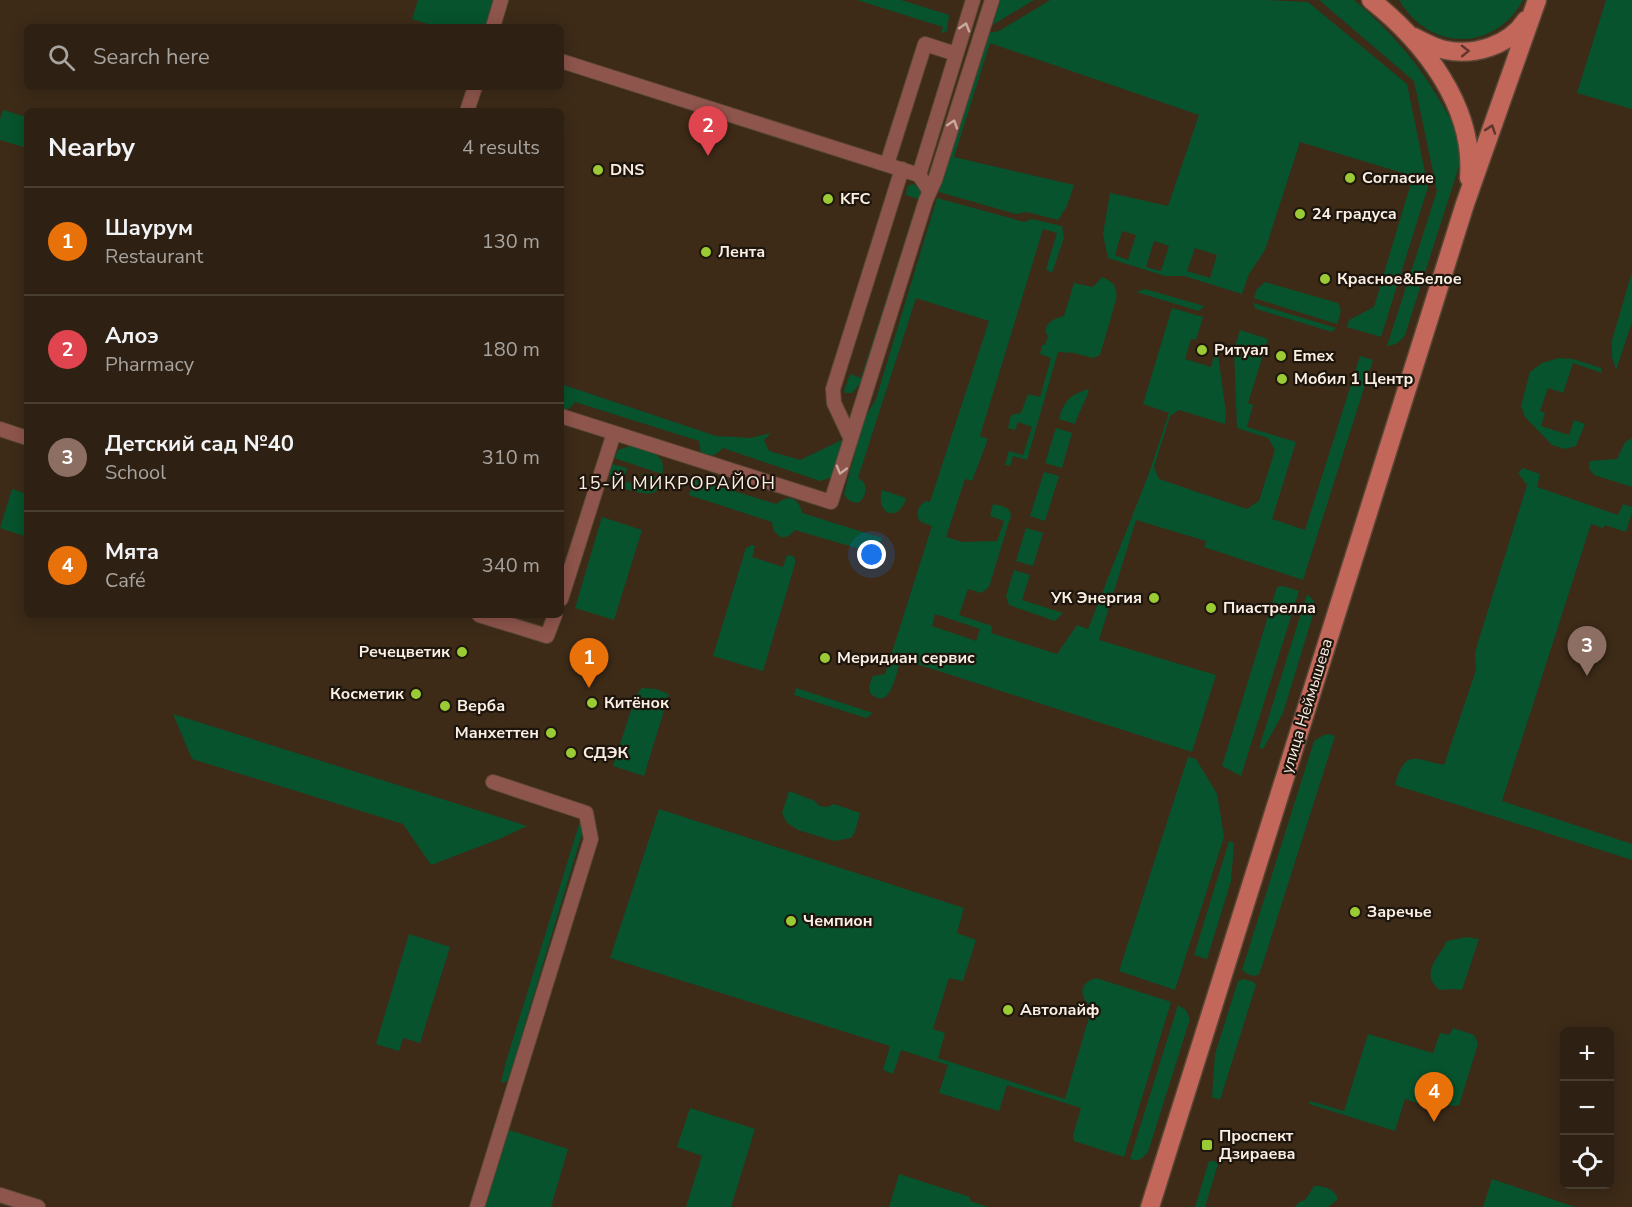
<!DOCTYPE html>
<meta charset="utf-8">
<style>
:root{--surface:#2e2012;--page:#3a2d20;--text:#f1f3f6;--muted:#a7a39f;--line:#493e32;--accent:#b45309}
body{margin:0;font-family:"Nunito Sans",sans-serif;background:var(--page);color:var(--text)}
.controls{position:absolute;right:18px;bottom:18px;display:grid;overflow:hidden;border-radius:9px;box-shadow:0 3px 15px #0003}
.controls button{width:54px;height:54px;display:grid;place-items:center;padding:0;border:0;border-bottom:2px solid var(--line);background:var(--surface);color:var(--text);font:30px sans-serif}
.you{position:absolute;left:872px;top:555px;width:21px;height:21px;margin:-15px;border:4px solid #fff;border-radius:50%;background:#1a73e8;box-shadow:0 0 0 9px #1a73e833}
.badge{display:grid;place-items:center;width:39px;height:39px;border-radius:50%;background:var(--accent);color:#fff;font-size:20px;font-weight:700}
.pin{position:absolute;translate:-50% -50px;filter:drop-shadow(0 2px 3px #0008)}
.pin::after{content:'';position:absolute;top:32px;width:21px;height:18px;background:inherit;clip-path:polygon(0 0,100% 0,50% 100%)}
.list{margin:0;padding:0;list-style:none}
h2{display:flex;justify-content:space-between;align-items:center;height:78px;margin:0;padding:0 24px;font-size:26px}
h2 small{font-size:20px;font-weight:400;color:var(--muted)}
.list li{display:grid;grid-template-columns:39px 1fr auto;gap:18px;align-items:center;box-sizing:border-box;height:108px;padding:0 24px;border-top:2px solid var(--line)}
.list b{display:block;font-size:22px;white-space:nowrap}
.list p{margin:0;font-size:20px;white-space:nowrap;color:var(--muted)}
.list em{font-size:20px;font-style:normal;color:var(--muted)}
.icon{flex:none;width:33px;height:33px;fill:none;stroke:currentColor;stroke-width:2;stroke-linecap:round;stroke-linejoin:round}
.map{position:relative;flex:none;width:1632px;height:1207px;overflow:hidden}
.search{position:absolute;background:var(--surface);box-shadow:0 3px 15px #0003;left:24px;top:24px;width:540px;height:66px;display:flex;align-items:center;gap:15px;box-sizing:border-box;padding:0 21px;border-radius:9px;color:var(--muted);font-size:22px}
.panel{position:absolute;background:var(--surface);box-shadow:0 3px 15px #0003;left:24px;top:108px;width:540px;height:510px;border-radius:9px}
.map>svg:first-child{display:block}
.green{fill:#07532d;fill-rule:evenodd}
.lines{fill:none;stroke-linecap:round;stroke-linejoin:round}
.street-casing{stroke:#584634;stroke-width:16}
.secondary-casing{stroke:#584634;stroke-width:21}
.street{stroke:#8e554c;stroke-width:14}
.secondary{stroke:#c2675a;stroke-width:18}
.oneway{stroke:#caaa9f}
.oneway2{stroke:#60362c}
.poi-dot{fill:#9acb34;stroke:#1e150d;stroke-width:2}
.labels{text-anchor:middle;dominant-baseline:central;stroke-width:4.5;stroke-linejoin:round;paint-order:stroke}
.poi-label{font-size:16px;font-weight:bold;fill:#fbefe3;stroke:#1e150d;text-anchor:start}
.street-label{font-size:16px;fill:#fbefe3;stroke:#1e150d}
.neighbourhood-label{font-size:18px;letter-spacing:1.5px;fill:#fbefe3;stroke:#1e150d}
</style>
<div class="map">
<svg width="1632" height="1207" viewBox="0 0 1632 1207">
<rect width="100%" height="100%" fill="#3d2b18"/>
<path class="green" d="M418,0h75l-8,27h-48l-25,-8z
M857,0h44l48,15 -2,16 -6,2 2,-6z
M1000,0h34l-40,24h-1z
M1050,0h217l41,2 99,82 21,103 -47,150 -34,-10 2,-7 25,-13 39,-131 -113,-34 -35,108 -16,24 -7,20 -58,-18h-19l-57,-18 -5,-24 7,-41 58,13 31,-91 -209,-72 -36,114 120,28 -7,21 -9,14 -31,-8 -11,2 -77,-22 49,-159 11,-2zM1122,231l14,4 -8,25 -13,-5zM1154,241l15,5 -8,25 -15,-4zM1195,248l22,7 -7,23 -23,-7z
M1319,0h35c36,30 66,65 89,106 7,12 15,25 17,38 1,6 0,13 0,19l-55,172c-5,7 -9,10 -18,11l50,-155 -23,-110z
M1399,0h124c-29,53 -94,51 -124,0z
M1606,0h26v109l-55,-16z
M3,110l24,7v31l-27,-8v-21z
M912,184c7,2 9,5 9,12l-58,184 -11,13h-7l-1,-2 6,-17 11,4 57,-179 -12,-4 1,-8z
M937,198l87,24 8,-3 30,7 2,12 -12,35 -6,-4 11,-36 -14,-4 -63,207 8,3 -16,42 -7,-2 -19,58 16,5 35,-1 7,-20 -14,-5 3,-12c7,2 17,2 18,11l-22,72 -8,6 -13,-4 -9,26 33,11 -1,7 66,21 20,-29 11,4 61,-156 20,-60 -26,-9 29,-96 31,9 -7,23 -5,-1 -6,20 26,8 6,-21 9,68 -1,10 -46,-14 -9,6 -16,51 5,12 88,30 12,-8 16,-51 -7,-12 -31,-10 -3,-79 6,-19 28,9 -20,64 5,2 -6,22 49,15 -24,77 33,11 55,-174 13,4 -70,220 -99,-33 2,-6 -70,-21 -37,120 117,35 -24,77 -291,-93c-5,13 -10,54 -31,34l-1,-7 4,-10 12,-2 47,-148 -11,-4c-7,-8 -3,-16 5,-21l4,1 59,-181 -73,-23 -58,180c11,5 9,19 0,25 -7,-1 -11,-3 -14,-9l19,-73 13,-22zM935,614l45,15 -4,12 -44,-15z
M1632,272v50l-16,48 -4,-13v-17z
M1102,277c12,5 16,10 14,23l-16,55 -7,3 -19,-5 -16,-1 -31,108 -14,-4 -3,10 -5,-1 4,-14 14,4 9,-28 -14,-5 -3,8 -7,-2 3,-13 10,-2 7,-19 12,3 11,-39 -11,-4 2,-9h3l3,-9 -3,-5c3,-11 10,-12 19,-15l10,-33 19,4z
M1265,282l73,21 3,8 -4,13 -83,-26 3,-9z
M1145,289l59,17 -5,5 -63,-19z
M1253,303l83,25 -4,4 -76,-23z
M1559,358l14,1 28,9 1,5 -29,-10 -10,30 -15,-5 -8,23 5,2 -4,13 28,9 5,-15 11,4 -9,22 -11,3 -13,-4 -27,-28 -4,-11 9,-34 12,-9z
M561,384l155,52 35,2 20,-5 -7,7 5,11 31,9 42,-20 -6,32 -6,6 -10,3 -97,-33c-7,8 -14,10 -22,5l-2,-12 -124,-39c-4,5 -7,9 -14,7z
M1089,389c-3,12 -10,22 -14,35l-16,-5c6,-20 11,-24 30,-30z
M1056,428l16,5 -10,35 -17,-5z
M1632,438v49l-38,-12 -5,-7 1,-7 27,-2 8,-17z
M630,446c16,5 38,6 32,28l-48,-16 4,-8z
M612,464l15,4 -4,13 16,4 4,-12 18,6c-1,4 -3,10 -6,13 -6,5 -37,-4 -42,-9 -5,-5 -3,-13 -1,-19z
M1523,468l17,6 -3,13 81,28 5,-11 9,3v5l-6,20 -21,-7 -2,3 -12,-4 -89,277 130,43v16l-237,-75c10,-37 20,-26 49,-20l32,-95 -1,-18 52,-167 -9,-12z
M1044,472l15,4 -14,45 -15,-5z
M695,479l81,25c12,-10 23,-7 26,9l80,25 -5,16 -82,-24 -5,5 -7,3c-8,-4 -10,-7 -11,-16l-83,-27z
M12,489l15,5v43l-27,-9z
M882,490l24,8c-7,25 -31,17 -24,-8z
M602,517l40,13 -28,90 -39,-12z
M1026,528l17,5 -10,33 -17,-5z
M752,545l3,1 -3,11 31,10 4,-12 6,1 2,3v5l-32,107 -50,-15 33,-108z
M1014,570l16,5 -8,25 41,13 -8,8 -46,-16 -3,-9z
M1283,586l16,5 -58,185 -19,-10 55,-179z
M1307,594l7,7 1,7 -32,105 -20,36 -4,-1z
M642,688l14,1 13,5 -25,82 -31,-10 23,-71z
M796,688l77,25 -7,5 -72,-23z
M173,714l354,112 -28,13 -68,26 -28,-41 -211,-65z
M1329,734l6,2 -73,230 -3,8 -4,2 -8,-2 -5,-4 72,-229 10,-6z
M1188,757l8,2 21,35 7,43 -49,153 -56,-19z
M789,791l26,10 4,5 8,1 7,-3 26,9 -5,19 -4,6 -17,3 -36,-11 -11,-7 -5,-10z
M659,809l305,99 -7,25 19,7 -13,41 -14,-3 -16,51 12,4 -7,25 127,41 27,-92c-13,-9 -14,-24 4,-29l75,24 -47,155 -50,-16 -1,-6 8,-27 -74,-23 -8,26 -60,-18 9,-28 -47,-15 -8,24 -10,-4 7,-24 -280,-88z
M581,818l3,9 -76,254 -7,2 4,-18z
M1229,841l5,2 -3,38 -24,78 -13,-4z
M409,934l41,13 -30,96 -17,-5 -4,13 -23,-7z
M1466,937l13,2 -17,51 -10,-1 -12,1c-21,-16 -2,-31 7,-49z
M1243,979l11,3 2,3 -36,115 -8,-3 3,-43 23,-73z
M1178,1005l8,5 4,9 -42,133c-6,7 -9,10 -18,7z
M1453,1028l21,7 4,9 -19,61c-14,4 -26,-7 -39,-10l-3,8 -12,-4 -10,32 -86,-27 1,-3 34,10 24,-77 65,19 7,-20 9,2z
M690,1108l65,21 -24,78h-45l16,-51 -25,-9z
M509,1130l59,19 -17,58h-66z
M1209,1161h6l3,3 -13,43h-10z
M899,1174l71,23v4l18,6h-99z
M1492,1179l83,28h-92z
M1314,1186c11,0 19,2 24,13l-10,8h-33l3,-4 8,-4z"/>
<g class="lines">
<defs>
<path id="street" d="M493,27l8,-27
M561,61l358,114 10,15
M467,111l8,-24
M887,164l38,-120 31,10
M919,175l54,-175
M561,416l270,86 95,-302 9,-20 57,-180
M0,429l27,9
M850,437l-16,-34 -1,-14 69,-220
M561,599l53,-166
M479,615l68,21 8,-21
M0,1195l38,12
M477,1207l114,-368 -5,-26 -93,-31"/>
<path id="secondary" d="M1371,0c53,42 104,107 98,178
M1414,37c10,5 20,11 31,13 29,6 64,-4 81,-30
M1150,1207l315,-1003 72,-204"/>
</defs>
<use href="#street" class="street-casing"/>
<use href="#secondary" class="secondary-casing"/>
<use href="#street" class="street"/>
<use href="#secondary" class="secondary"/>
</g>
<defs><path id="oneway-chevron" d="M-2-3.5L2.5 0L-2 3.5" fill="none" stroke-width="1.6" stroke-linecap="round" stroke-linejoin="round" transform="scale(1.5)"/></defs>
<g class="oneway">
<use href="#oneway-chevron" transform="translate(965 27) rotate(-73)"/>
<use href="#oneway-chevron" transform="translate(953 124) rotate(-72)"/>
<use href="#oneway-chevron" transform="translate(841 470) rotate(106)"/>
</g>
<g class="oneway2">
<use href="#oneway-chevron" transform="translate(1465 51) rotate(-1)"/>
<use href="#oneway-chevron" transform="translate(1491 129) rotate(-71)"/>
</g>
<g class="poi-dot">
<circle cx="598" cy="170" r="6"/>
<circle cx="1350" cy="178" r="6"/>
<circle cx="828" cy="199" r="6"/>
<circle cx="1300" cy="214" r="6"/>
<circle cx="706" cy="252" r="6"/>
<circle cx="1325" cy="279" r="6"/>
<circle cx="1202" cy="350" r="6"/>
<circle cx="1281" cy="356" r="6"/>
<circle cx="1282" cy="379" r="6"/>
<circle cx="1154" cy="598" r="6"/>
<circle cx="1211" cy="608" r="6"/>
<circle cx="462" cy="652" r="6"/>
<circle cx="825" cy="658" r="6"/>
<circle cx="416" cy="694" r="6"/>
<circle cx="592" cy="703" r="6"/>
<circle cx="445" cy="706" r="6"/>
<circle cx="551" cy="733" r="6"/>
<circle cx="571" cy="753" r="6"/>
<circle cx="1355" cy="912" r="6"/>
<circle cx="791" cy="921" r="6"/>
<circle cx="1008" cy="1010" r="6"/>
<rect x="1201" y="1139" width="12" height="12" rx="3"/>
</g>
<g class="labels">
<g class="poi-label">
<text x="610" y="170">DNS</text>
<text x="1362" y="178">Согласие</text>
<text x="840" y="199">KFC</text>
<text x="1312" y="214">24 градуса</text>
<text x="718" y="252">Лента</text>
<text x="1337" y="279">Красное&amp;Белое</text>
<text x="1214" y="350">Ритуал</text>
<text x="1293" y="356">Emex</text>
<text x="1294" y="379">Мобил 1 Центр</text>
<text x="1142" y="598" text-anchor="end">УК Энергия</text>
<text x="1223" y="608">Пиастрелла</text>
<text x="450" y="652" text-anchor="end">Речецветик</text>
<text x="837" y="658">Меридиан сервис</text>
<text x="404" y="694" text-anchor="end">Косметик</text>
<text x="604" y="703">Китёнок</text>
<text x="457" y="706">Верба</text>
<text x="539" y="733" text-anchor="end">Манхеттен</text>
<text x="583" y="753">СДЭК</text>
<text x="1367" y="912">Заречье</text>
<text x="803" y="921">Чемпион</text>
<text x="1020" y="1010">Автолайф</text>
<text x="1219" y="1136">Проспект<tspan x="1219" dy="18">Дзираева</tspan></text>
</g>
<g class="street-label">
<text transform="translate(1307 706) rotate(-73)">улица Неймышева</text>
</g>
<g class="neighbourhood-label">
<text x="677" y="483">15-Й МИКРОРАЙОН</text>
</g>
</g>
</svg>
<div class="controls">
<button>+</button>
<button>−</button>
<button><svg class="icon" aria-label="locate" viewBox="0 0 24 24"><circle cx="12" cy="12" r="6"/><path d="M12 2v4M12 18v4M2 12h4M18 12h4"/></svg></button>
</div>
<div class="you"></div>
<div class="pin badge" style="left:589px;top:688px;background:#e8710a">1</div>
<div class="pin badge" style="left:708px;top:156px;background:#e0444e">2</div>
<div class="pin badge" style="left:1587px;top:676px;background:#8d6e63">3</div>
<div class="pin badge" style="left:1434px;top:1122px;background:#e8710a">4</div>
<div class="search"><svg class="icon" aria-label="search" viewBox="0 0 24 24"><circle cx="10" cy="10" r="6"/><path d="M15 15l6 6"/></svg>Search here</div>
<section class="panel">
<h2>Nearby<small>4 results</small></h2>
<ul class="list">
<li><span class="badge" style="background:#e8710a">1</span><div><b>Шаурум</b><p>Restaurant</p></div><em>130 m</em></li>
<li><span class="badge" style="background:#e0444e">2</span><div><b>Алоэ</b><p>Pharmacy</p></div><em>180 m</em></li>
<li><span class="badge" style="background:#8d6e63">3</span><div><b>Детский сад №40</b><p>School</p></div><em>310 m</em></li>
<li><span class="badge" style="background:#e8710a">4</span><div><b>Мята</b><p>Café</p></div><em>340 m</em></li>
</ul>
</section>
</div>
